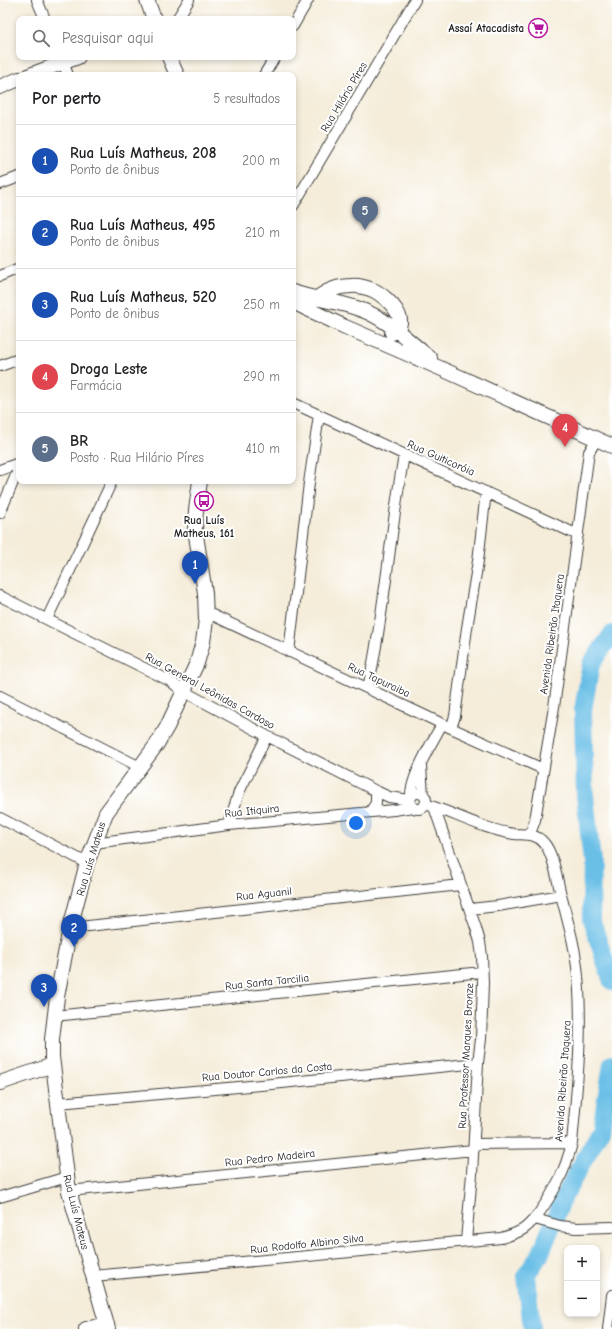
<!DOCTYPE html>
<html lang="pt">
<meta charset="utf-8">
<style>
:root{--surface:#fff;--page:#f6f6f6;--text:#202124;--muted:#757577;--line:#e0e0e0;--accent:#ea580c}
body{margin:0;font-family:"Comic Neue",sans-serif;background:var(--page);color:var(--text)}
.controls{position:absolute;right:12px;bottom:12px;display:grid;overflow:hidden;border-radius:8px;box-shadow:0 2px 6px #0003}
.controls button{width:36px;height:36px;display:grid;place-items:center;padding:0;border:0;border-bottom:1px solid var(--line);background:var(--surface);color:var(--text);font:20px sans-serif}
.you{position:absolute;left:356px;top:823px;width:14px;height:14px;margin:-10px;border:3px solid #fff;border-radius:50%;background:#1a73e8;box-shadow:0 0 0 6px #1a73e833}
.badge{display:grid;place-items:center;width:26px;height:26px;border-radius:50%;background:var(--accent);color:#fff;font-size:13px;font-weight:700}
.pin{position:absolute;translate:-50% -33px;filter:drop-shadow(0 1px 2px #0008)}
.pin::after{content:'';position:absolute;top:21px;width:14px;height:12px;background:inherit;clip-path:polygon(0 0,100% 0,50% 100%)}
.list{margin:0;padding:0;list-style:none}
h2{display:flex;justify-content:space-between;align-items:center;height:52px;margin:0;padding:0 16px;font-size:17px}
h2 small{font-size:13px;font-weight:400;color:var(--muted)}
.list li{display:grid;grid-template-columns:26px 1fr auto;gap:12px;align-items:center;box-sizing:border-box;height:72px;padding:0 16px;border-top:1px solid var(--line)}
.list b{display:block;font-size:15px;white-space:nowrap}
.list p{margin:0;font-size:13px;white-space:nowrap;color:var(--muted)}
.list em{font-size:13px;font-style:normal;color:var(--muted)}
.icon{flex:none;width:22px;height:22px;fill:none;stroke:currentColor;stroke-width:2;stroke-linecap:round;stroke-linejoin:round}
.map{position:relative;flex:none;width:612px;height:1329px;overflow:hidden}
.search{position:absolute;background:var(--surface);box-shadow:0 2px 6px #0003;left:16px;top:16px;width:280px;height:44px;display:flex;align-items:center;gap:10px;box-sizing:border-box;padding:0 14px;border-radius:8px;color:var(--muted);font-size:15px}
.panel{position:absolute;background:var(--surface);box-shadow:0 2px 6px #0003;left:16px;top:72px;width:280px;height:412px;border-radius:8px}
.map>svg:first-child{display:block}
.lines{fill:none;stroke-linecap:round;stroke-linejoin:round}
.river{stroke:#6bbfe7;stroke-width:18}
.street-casing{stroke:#3d3b38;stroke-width:12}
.secondary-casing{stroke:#3d3b38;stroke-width:16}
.street{stroke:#fff;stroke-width:10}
.secondary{stroke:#fff;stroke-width:14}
.labels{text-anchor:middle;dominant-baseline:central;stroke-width:4;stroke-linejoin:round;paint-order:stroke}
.poi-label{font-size:11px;font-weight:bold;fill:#1c1c1c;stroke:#fff;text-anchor:end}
.street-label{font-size:11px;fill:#1c1c1c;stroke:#fff}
</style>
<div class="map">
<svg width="612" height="1329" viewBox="0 0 612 1329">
<rect width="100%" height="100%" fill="#fff"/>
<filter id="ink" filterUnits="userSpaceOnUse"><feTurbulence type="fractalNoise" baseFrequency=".025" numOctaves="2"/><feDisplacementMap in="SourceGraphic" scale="8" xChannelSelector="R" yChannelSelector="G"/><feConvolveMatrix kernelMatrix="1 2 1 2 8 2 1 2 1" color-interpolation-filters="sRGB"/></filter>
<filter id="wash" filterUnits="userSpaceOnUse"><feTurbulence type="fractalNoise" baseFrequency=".012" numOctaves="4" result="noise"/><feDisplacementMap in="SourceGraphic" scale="16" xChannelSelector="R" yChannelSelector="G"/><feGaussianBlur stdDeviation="0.9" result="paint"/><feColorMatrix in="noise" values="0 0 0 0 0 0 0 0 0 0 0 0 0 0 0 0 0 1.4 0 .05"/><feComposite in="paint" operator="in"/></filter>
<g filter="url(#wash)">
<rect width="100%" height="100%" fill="#f5edda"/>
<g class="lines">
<path class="river" d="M612,634l-21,30 -8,46 2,85 7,67 -1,57 21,63
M532,1329l-6,-54 14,-20 23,-57 38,-69 11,-65"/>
</g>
</g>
<g filter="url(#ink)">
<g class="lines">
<defs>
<path id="street" d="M37,0l8,19
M177,19l12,-19
M293,26l15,-26
M61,57l7,18
M264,75l11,-18
M0,184l19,-7
M293,206l122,-206
M0,276l19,-8
M0,366l19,-7
M293,403l285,132
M0,470l19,-7
M0,513l19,-45
M0,596l170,85 13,10 84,45 109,55 13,6 21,3
M206,612l245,116 92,41
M47,619l65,-138
M289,652l20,-169 10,-68
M368,688c17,-77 22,-156 36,-233
M0,696l140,71
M451,728l4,-12 12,-88 11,-67 8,-69
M421,766l2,29
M410 801a8 8 0 1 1 16 0a8 8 0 1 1-16 0Z
M411,798c-2,-19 22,-57 31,-74
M434,807l42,121 4,14 2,14 1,27 -2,56 -3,24 -6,111 -6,67
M370,812l6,-9v-12
M0,818l87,45
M229,825l10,-33 28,-56
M530,834l5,-14 19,-113 35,-255 8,-13
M94,843l135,-18 165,-15 19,-3
M470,909l28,-3 63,-11
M70,928l390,-43
M54,1016l428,-44
M58,1103l214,-19 206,-21
M474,1144l98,-1
M69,1191l404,-41
M0,1197l67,-20
M535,1219l25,7 16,2 36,-1
M93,1276l408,-38c7,-2 14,-4 21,-8 7,-4 12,-11 17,-17 17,-24 26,-42 33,-70 5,-54 11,-113 6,-166 -2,-29 -11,-58 -18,-86 -3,-13 -7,-38 -16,-48 -8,-10 -19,-8 -30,-9 -32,-5 -59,-21 -89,-30
M608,1329l4,-34"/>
<path id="secondary" d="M147,0l7,19
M169,57l8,18
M30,75l48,-18
M0,87l19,-8
M293,292c23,8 47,9 69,18 27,10 46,31 68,48
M316,299c10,-8 22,-13 35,-13 8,-1 17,2 24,5 13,7 38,31 17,42
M293,302l50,24 99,43 170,77
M0,1083l53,-18
M86,1329l21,-5
M108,1329l-39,-138 -17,-134v-18l5,-42 13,-69 17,-65 19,-50 51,-69 10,-17 30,-64 6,-21 3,-22 -1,-27 -10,-64 1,-19 4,-29"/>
</defs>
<use href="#street" class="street-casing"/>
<use href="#secondary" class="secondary-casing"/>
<use href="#street" class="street"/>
<use href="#secondary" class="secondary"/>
</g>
</g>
<defs>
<symbol id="supermarket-ring" viewBox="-11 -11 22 22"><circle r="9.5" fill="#fff" stroke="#b5179e" stroke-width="1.5"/><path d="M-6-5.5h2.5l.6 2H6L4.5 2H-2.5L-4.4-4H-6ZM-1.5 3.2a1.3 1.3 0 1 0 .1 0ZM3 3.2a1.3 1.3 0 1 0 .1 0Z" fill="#b5179e"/></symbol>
<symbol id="bus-ring" viewBox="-11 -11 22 22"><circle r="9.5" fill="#fff" stroke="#b5179e" stroke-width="1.5"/><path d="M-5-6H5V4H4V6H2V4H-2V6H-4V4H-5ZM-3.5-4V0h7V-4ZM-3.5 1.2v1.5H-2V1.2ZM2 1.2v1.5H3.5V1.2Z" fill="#b5179e"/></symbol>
</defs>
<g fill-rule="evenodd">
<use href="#supermarket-ring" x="527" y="17" width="22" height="22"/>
<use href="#bus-ring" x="193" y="490" width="22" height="22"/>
</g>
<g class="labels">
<g class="poi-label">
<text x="524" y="28">Assaí Atacadista</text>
<text x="204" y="520" text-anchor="middle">Rua Luís<tspan x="204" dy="13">Matheus, 161</tspan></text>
</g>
<g class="street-label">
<text transform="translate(344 97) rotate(-59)">Rua Hilário Píres</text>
<text transform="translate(441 458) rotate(24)">Rua Guiticoróia</text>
<text transform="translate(552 634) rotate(-82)">Avenida Ribeirão Itaquera</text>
<text transform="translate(379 680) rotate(25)">Rua Tapuraiba</text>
<text transform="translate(210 691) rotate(29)">Rua General Leônidas Cardoso</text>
<text transform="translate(252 811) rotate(-6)">Rua Itiquira</text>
<text transform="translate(91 859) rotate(-73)">Rua Luís Mateus</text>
<text transform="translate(264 894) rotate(-6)">Rua Aguanil</text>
<text transform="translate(267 982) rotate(-6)">Rua Santa Tarcilia</text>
<text transform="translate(466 1056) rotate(-87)">Rua Professor Marques Bronze</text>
<text transform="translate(267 1072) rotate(-5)">Rua Doutor Carlos da Costa</text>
<text transform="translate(563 1081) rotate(-86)">Avenida Ribeirão Itaquera</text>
<text transform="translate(270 1158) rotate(-6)">Rua Pedro Madeira</text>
<text transform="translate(76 1212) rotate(76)">Rua Luís Mateus</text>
<text transform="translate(307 1244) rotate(-6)">Rua Rodolfo Albino Silva</text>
</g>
</g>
</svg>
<div class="controls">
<button>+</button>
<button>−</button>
</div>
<div class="you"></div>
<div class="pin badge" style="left:195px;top:584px;background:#1a4fb4">1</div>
<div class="pin badge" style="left:74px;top:947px;background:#1a4fb4">2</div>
<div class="pin badge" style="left:44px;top:1007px;background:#1a4fb4">3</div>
<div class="pin badge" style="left:565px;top:447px;background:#e0444e">4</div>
<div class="pin badge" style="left:365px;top:230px;background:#5c6f8a">5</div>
<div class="search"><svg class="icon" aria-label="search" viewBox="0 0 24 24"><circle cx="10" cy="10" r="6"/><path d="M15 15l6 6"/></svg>Pesquisar aqui</div>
<section class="panel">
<h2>Por perto<small>5 resultados</small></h2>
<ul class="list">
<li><span class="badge" style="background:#1a4fb4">1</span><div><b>Rua Luís Matheus, 208</b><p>Ponto de ônibus</p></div><em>200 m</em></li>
<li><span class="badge" style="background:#1a4fb4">2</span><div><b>Rua Luís Matheus, 495</b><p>Ponto de ônibus</p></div><em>210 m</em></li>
<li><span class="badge" style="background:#1a4fb4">3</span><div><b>Rua Luís Matheus, 520</b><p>Ponto de ônibus</p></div><em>250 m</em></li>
<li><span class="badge" style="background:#e0444e">4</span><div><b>Droga Leste</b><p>Farmácia</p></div><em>290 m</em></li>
<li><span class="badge" style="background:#5c6f8a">5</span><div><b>BR</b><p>Posto · Rua Hilário Píres</p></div><em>410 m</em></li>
</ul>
</section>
</div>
